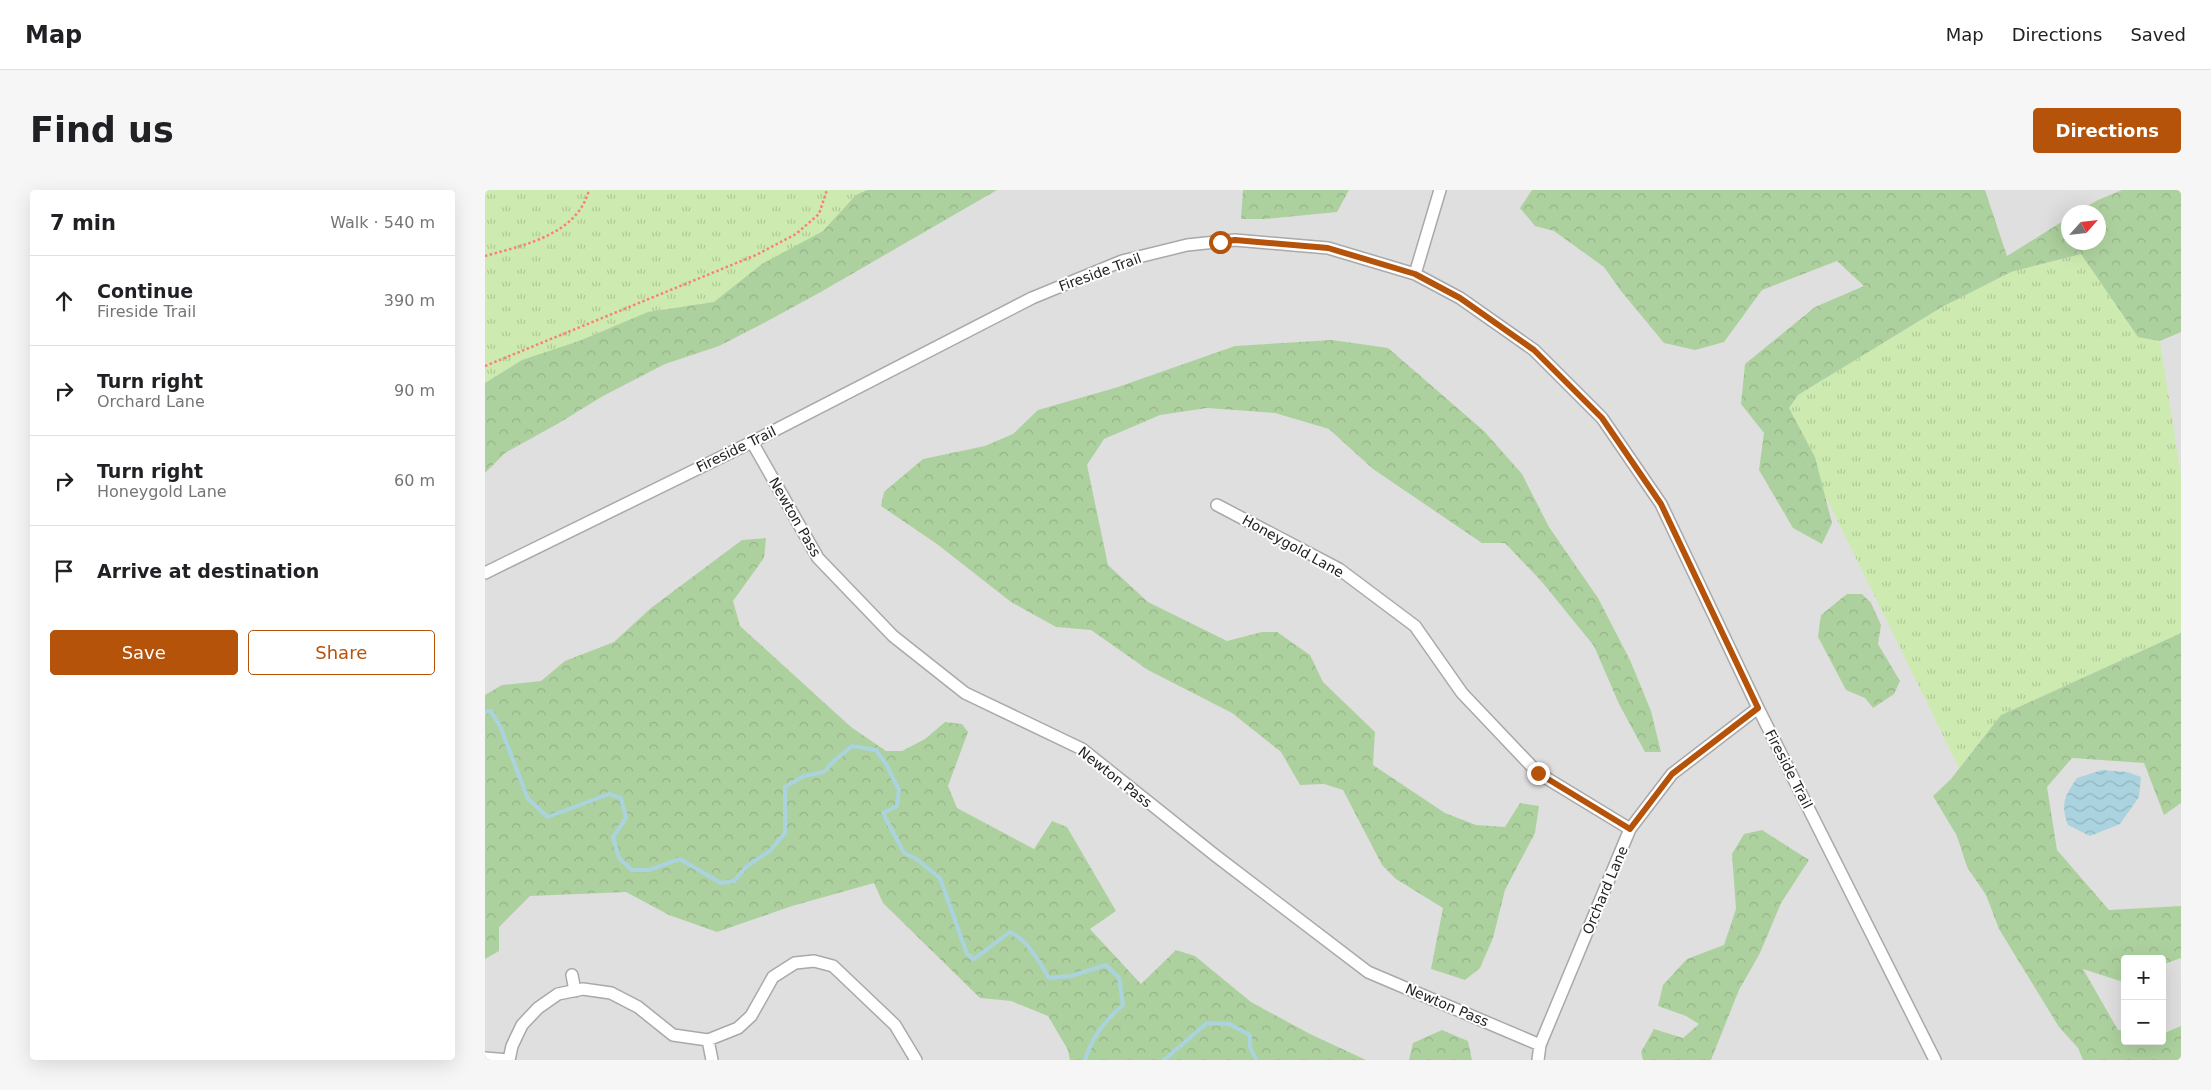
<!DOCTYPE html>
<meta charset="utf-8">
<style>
:root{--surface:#fff;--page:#f6f6f6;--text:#202124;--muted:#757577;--line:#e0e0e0;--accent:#b45309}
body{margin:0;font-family:"DejaVu Sans",sans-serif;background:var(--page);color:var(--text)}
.controls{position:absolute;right:15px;bottom:15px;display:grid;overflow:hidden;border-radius:5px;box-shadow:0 5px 20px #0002}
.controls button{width:45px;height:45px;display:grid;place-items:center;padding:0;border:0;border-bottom:1px solid var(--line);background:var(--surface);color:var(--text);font:25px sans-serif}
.compass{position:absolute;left:1576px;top:15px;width:45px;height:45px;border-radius:50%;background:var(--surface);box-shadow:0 5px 20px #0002;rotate:63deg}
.stop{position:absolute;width:15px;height:15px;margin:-11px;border:4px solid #b45309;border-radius:50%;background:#fff}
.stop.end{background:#b45309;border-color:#fff;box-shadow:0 1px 5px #0008}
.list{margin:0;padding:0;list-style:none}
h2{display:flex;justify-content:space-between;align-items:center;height:65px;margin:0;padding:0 20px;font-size:21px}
h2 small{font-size:16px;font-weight:400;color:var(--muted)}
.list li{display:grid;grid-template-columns:32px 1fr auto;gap:15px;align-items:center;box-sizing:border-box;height:90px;padding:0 20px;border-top:1px solid var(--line)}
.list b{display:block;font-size:19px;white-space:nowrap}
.list p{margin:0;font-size:16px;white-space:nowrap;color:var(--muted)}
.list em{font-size:16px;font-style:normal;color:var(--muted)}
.actions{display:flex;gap:10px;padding:15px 20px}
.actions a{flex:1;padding:11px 0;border:1px solid var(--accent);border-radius:5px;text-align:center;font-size:18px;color:var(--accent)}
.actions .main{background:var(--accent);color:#fff}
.icon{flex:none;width:28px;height:28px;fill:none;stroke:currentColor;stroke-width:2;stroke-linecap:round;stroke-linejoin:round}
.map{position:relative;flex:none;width:1696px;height:870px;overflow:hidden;border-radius:5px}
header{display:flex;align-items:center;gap:30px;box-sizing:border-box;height:70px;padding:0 25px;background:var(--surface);border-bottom:1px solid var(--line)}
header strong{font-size:24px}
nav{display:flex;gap:28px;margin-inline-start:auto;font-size:18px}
.intro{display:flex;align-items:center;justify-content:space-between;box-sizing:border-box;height:120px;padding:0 30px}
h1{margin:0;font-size:35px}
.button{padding:12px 22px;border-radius:5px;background:var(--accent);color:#fff;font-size:18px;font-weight:700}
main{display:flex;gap:30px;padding:0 30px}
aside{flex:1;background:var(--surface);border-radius:5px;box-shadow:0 5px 20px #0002}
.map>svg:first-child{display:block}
.residential{fill:#e0dfdf;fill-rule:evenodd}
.grass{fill:url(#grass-tufts)}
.forest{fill:url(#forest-crowns)}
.water{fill:url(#water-waves)}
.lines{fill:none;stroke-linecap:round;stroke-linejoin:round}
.stream{stroke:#aad3df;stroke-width:4}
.street-casing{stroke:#a9a9a9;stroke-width:14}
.path{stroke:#fa8072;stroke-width:2.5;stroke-dasharray:2.5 2.5;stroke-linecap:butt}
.street{stroke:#fff;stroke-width:11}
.route{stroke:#b45309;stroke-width:6}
.labels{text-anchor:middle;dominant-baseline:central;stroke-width:4;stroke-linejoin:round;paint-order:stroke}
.street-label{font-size:14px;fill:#222;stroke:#fff}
</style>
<header>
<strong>Map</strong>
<nav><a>Map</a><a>Directions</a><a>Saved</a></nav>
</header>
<div class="intro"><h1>Find us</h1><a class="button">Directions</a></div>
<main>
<aside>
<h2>7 min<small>Walk · 540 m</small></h2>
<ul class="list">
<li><svg class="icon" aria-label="ahead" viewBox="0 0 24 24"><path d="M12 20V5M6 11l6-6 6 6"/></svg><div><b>Continue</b><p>Fireside Trail</p></div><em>390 m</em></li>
<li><svg class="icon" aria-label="right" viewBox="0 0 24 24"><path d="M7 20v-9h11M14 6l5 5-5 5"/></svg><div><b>Turn right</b><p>Orchard Lane</p></div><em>90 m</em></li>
<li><svg class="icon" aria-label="right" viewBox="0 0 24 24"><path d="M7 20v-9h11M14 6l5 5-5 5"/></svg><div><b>Turn right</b><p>Honeygold Lane</p></div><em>60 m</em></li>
<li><svg class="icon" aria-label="arrive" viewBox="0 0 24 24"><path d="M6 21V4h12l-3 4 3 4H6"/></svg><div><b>Arrive at destination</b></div></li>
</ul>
<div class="actions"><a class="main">Save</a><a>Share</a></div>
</aside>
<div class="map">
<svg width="1696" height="870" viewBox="0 0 1696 870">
<defs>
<pattern id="grass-tufts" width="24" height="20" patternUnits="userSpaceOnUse" patternTransform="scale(1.25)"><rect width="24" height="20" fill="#cdebb0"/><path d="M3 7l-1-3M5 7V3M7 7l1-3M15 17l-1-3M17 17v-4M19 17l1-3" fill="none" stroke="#b0c997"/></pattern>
<pattern id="forest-crowns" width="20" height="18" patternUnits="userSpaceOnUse" patternTransform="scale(1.25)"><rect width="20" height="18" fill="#add19e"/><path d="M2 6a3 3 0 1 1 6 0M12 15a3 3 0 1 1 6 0" fill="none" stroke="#95b388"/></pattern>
<pattern id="water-waves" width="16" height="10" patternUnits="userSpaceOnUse" patternTransform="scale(1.25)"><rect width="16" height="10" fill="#aad3df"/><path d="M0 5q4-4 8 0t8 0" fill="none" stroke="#92b5bf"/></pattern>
</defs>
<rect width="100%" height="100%" fill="#f2efe9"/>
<path class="residential" d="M478,0h1218v870h-1696v-636zM1584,22h30v30h-30zM1640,769h37v82h-37z"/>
<path class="grass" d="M0,0h478l-478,234z
M1596,64l57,82 22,5 21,135v157l-180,82 -42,53 -135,-275 -9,-36 -26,-49 9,-13 144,-88 69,-35z"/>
<path class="forest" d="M382,0h130l-178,103 -59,32 -41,21 -54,18 -62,32 -44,27 -54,30 -20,20v-90l37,-23 57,-19 69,-29 66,-10 48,-38 61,-33 33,-36z
M758,0h106l-12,22 -72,7h-24z
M1047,0h453l22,66 61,-38 1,24h30v-30h-22l21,-12 24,-10h59v142l-21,9 -22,-4 -57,-83 -70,18 -69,35 -144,88 -9,13 26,49 17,66 -10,21 -29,-16 -34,-58 5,-37 -23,-29 4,-40 70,-57 49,-21 -27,-25 -75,29 -38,52 -29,8 -31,-7 -43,-52 -17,-24 -50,-36 -19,-5 -15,-18z
M847,150l56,8 96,83 38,43 27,53 49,71 32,62 21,51 10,41h-16l-26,-48 -25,-58 -52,-64 -37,-39h-23l-109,-74 -44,-40 -54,-16 -68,-5 -47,7 -56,24 -17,26 21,100 40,37 79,39 35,-9h15l33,23 13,27 52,50 -2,33 72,48 31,12 29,2 15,-24 19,3 -4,27 -30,57 -12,48 -13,30 -15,12 -34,-11 12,-61 -47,-29 -14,-14 -39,-75 -19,-6 -24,1 -19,-33 -49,-39 -84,-43 -57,-40 -35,-3 -45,-25 -74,-58 -56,-38 3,-14 39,-33 62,-13 28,-12 25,-24 80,-23 117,-41z
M281,348l-2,20 -31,43 7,25 111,101 35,24h16l23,-12 20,-17 17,2 6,8 -20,54 9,22 77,41 18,-28 15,6 49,84 -26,18 51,55 35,-34 19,6 56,46 59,32 56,26h-296l-2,-10 -20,-34 -37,-15 -31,-3 -97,-95 -9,-20 -82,23 -75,26 -48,-17 -43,-23 -96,4 -31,31v24l-14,8v-264l17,-10 39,-4 24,-20 49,-19 37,-34 91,-68z
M1362,404h15l9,9 10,22 -3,19 22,37 -6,13 -21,14 -8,-10 -19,-8 -28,-53 3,-22z
M1696,443v170l-17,12 -20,-52 -72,-5 -25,29 10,63 52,60 72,-4v52l-19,7v-6h-37v20l-5,2 -37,-12 35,61 7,1v10h37v-7l19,-8v34h-98l-5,-12 -19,-21 -60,-98 -13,-34 -19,-28 -10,-31 -24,-40 18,-17 50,-64z
M1277,640l47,30 -28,43 -21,50 -21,37 -28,70h-68l-2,-8 13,-23 29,9 16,-14 -13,-8 -28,-10 5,-21 24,-26 37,-14 12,-36 -4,-55 12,-20z
M957,840l26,11 4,19h-63l4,-17z"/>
<path class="water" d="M1617,580l25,2 14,5 -2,20 -19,27 -30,12 -22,-11c-8,-22 -3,-29 9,-47z"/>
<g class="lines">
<path class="stream" d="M0,522l6,-1 9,15 28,73 20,18 61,-23 12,4 5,20 -13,19 6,21 13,12h17l31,-11 41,24 13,-2 13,-15 23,-15 15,-18v-46l19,-11 20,-4 10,-11 18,-15 24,4 10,14 13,26 -2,16 -14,7 21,40 11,5 25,20 27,76 7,5 36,-27c19,9 28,29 39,46l22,-2 35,-11 13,13 4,27c-19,17 -30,30 -38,55
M679,870l43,-37 22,1 21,11v12l6,13"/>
<defs>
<path id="street" d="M930,84l25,-84
M267,252l66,116 75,78 72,57 117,56 134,107 152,116 172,73
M732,315l122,64 76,57 47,67 76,80 92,56
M0,383l267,-131 280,-144 90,-37 65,-16 48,-5 93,8 87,26 45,24 74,52 68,68 59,86 97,204 177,352
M87,785l3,16
M223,850l4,20
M0,868l24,2
M24,870l3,-14 10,-21 16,-17 20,-14 25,-5 28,4 27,14 35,28 35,5 30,-12 13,-12 22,-39 22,-14 19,-2 19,5 62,59 21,35
M1053,870l2,-15 90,-216 42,-55 86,-66"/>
</defs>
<use href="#street" class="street-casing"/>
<path class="path" d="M0,66c39,-11 92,-21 104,-66
M0,176l271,-111 40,-21 23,-20 8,-24"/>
<use href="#street" class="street"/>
</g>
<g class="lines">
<path class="route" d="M735,52l15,-2 93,8 87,26 45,24 74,52 68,68 59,86 97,204 -86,66 -42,55 -92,-56"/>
</g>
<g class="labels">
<g class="street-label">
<text transform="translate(615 82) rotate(-20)">Fireside Trail</text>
<text transform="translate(251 259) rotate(-26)">Fireside Trail</text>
<text transform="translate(310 327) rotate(60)">Newton Pass</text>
<text transform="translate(808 356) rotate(29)">Honeygold Lane</text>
<text transform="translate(1304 579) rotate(63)">Fireside Trail</text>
<text transform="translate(630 587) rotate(38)">Newton Pass</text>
<text transform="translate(1120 700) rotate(-67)">Orchard Lane</text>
<text transform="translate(962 815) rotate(23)">Newton Pass</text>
</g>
</g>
</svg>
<div class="controls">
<button>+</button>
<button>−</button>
</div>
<svg class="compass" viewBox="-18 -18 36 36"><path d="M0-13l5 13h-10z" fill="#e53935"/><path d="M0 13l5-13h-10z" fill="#757577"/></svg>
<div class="stop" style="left:735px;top:52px"></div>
<div class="stop end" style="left:1053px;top:583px"></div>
</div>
</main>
